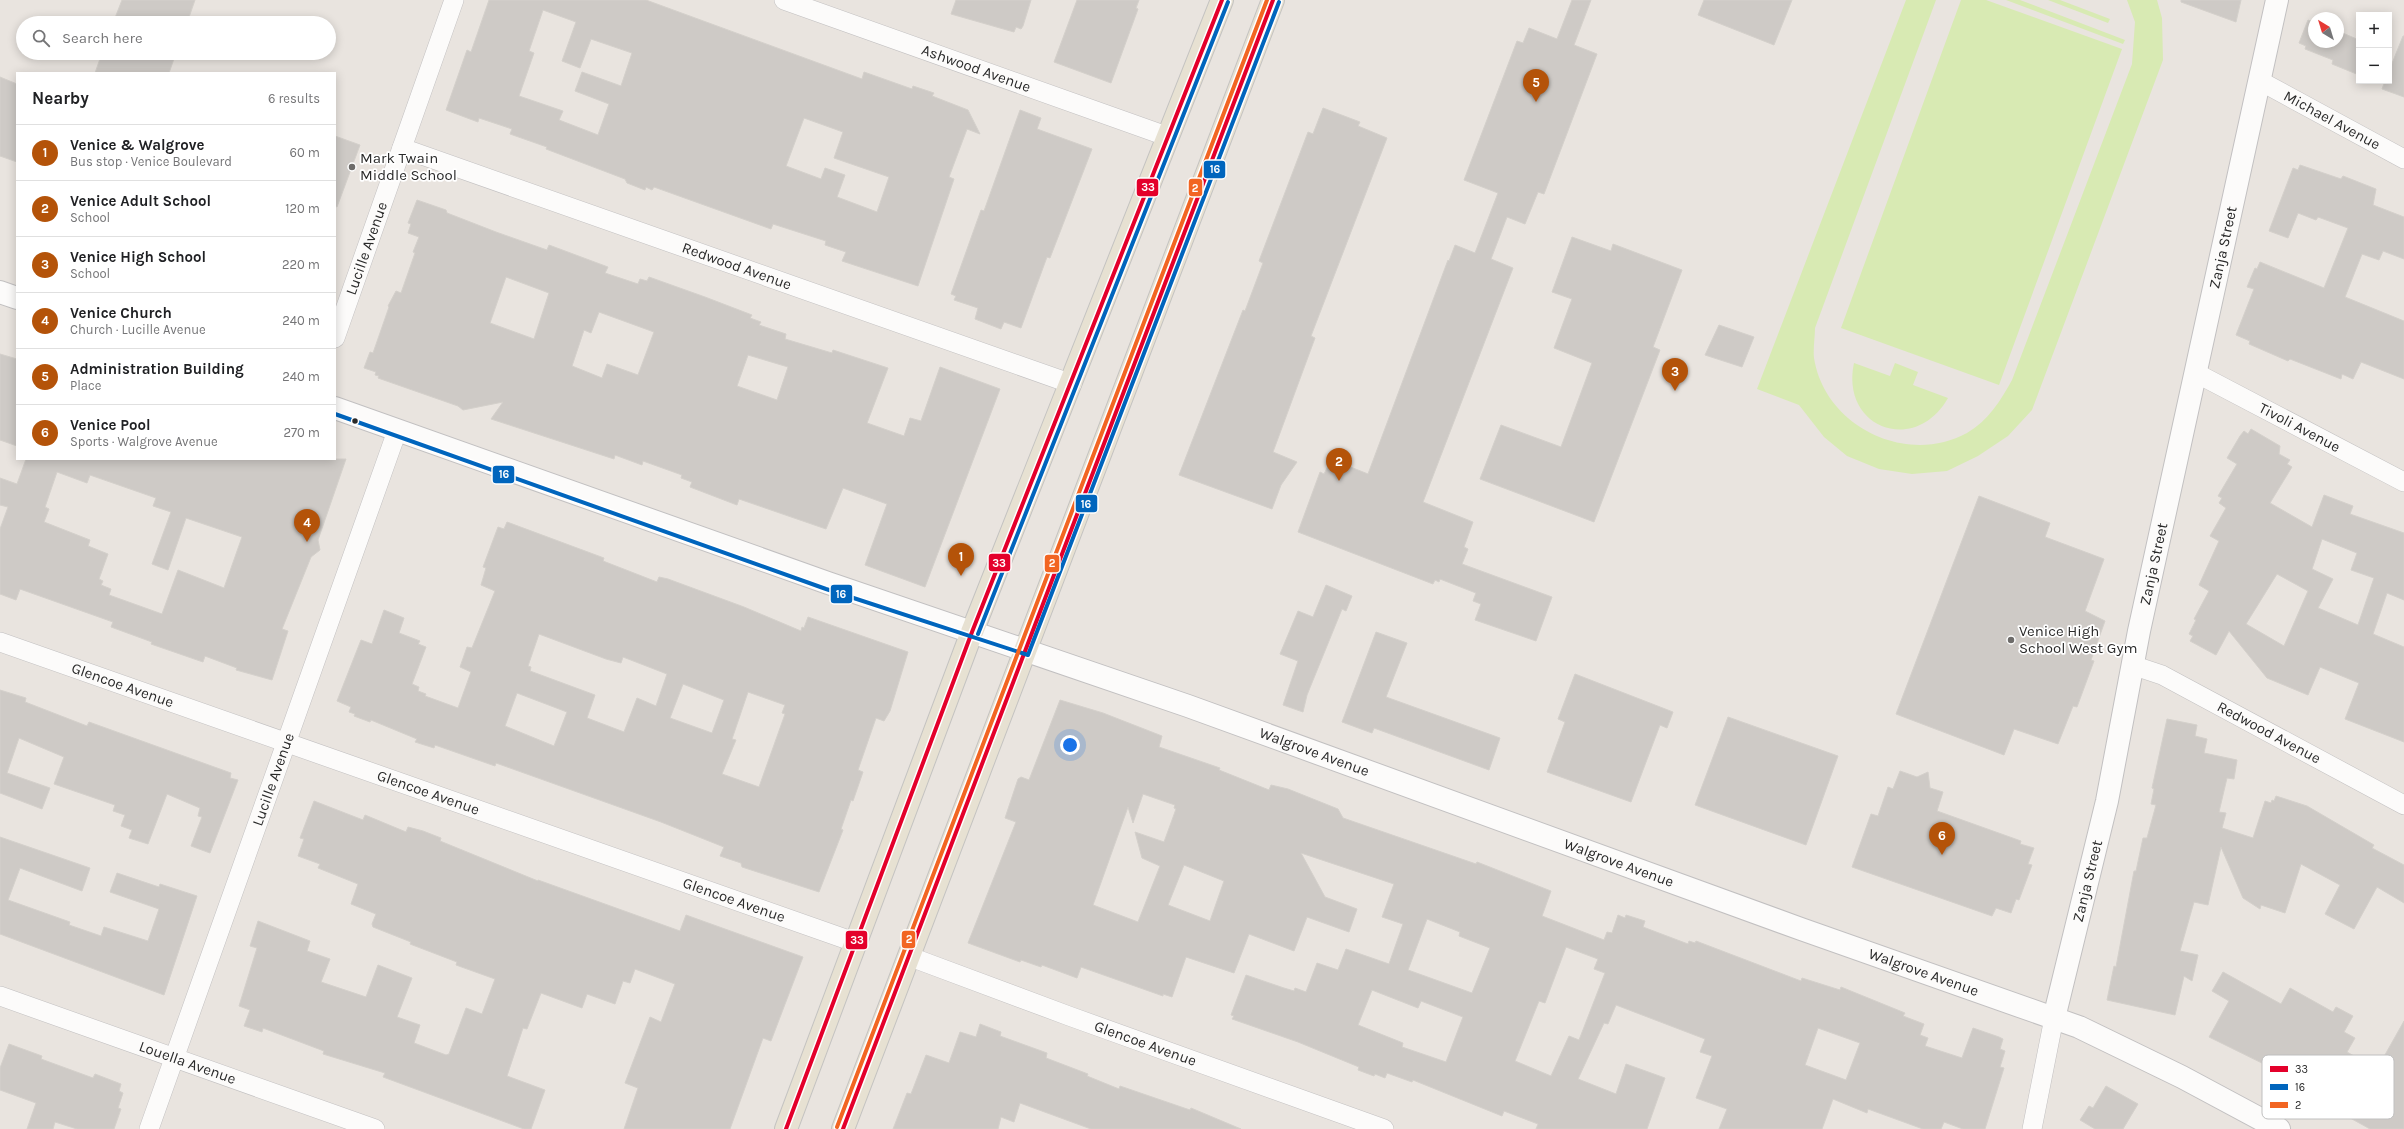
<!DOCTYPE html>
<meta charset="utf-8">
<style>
:root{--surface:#fff;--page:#f2f2f2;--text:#202124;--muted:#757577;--line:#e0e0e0;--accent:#b45309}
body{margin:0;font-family:Karla,sans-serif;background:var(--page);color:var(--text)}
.controls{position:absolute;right:12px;top:12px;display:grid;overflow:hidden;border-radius:0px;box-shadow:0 2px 10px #0003}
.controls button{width:36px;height:36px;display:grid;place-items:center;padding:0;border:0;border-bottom:1px solid var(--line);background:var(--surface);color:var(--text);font:20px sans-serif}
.compass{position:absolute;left:2308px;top:12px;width:36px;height:36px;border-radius:50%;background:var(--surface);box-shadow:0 2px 10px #0003;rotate:322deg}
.you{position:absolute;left:1070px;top:745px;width:14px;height:14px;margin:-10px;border:3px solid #fff;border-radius:50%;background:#1a73e8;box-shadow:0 0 0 6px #1a73e833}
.badge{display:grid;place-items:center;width:26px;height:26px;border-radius:50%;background:var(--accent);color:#fff;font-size:13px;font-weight:700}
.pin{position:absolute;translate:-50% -33px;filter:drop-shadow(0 1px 2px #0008)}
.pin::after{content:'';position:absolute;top:21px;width:14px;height:12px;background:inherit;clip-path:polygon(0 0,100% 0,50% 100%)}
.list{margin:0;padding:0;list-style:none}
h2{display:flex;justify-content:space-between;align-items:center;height:52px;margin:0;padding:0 16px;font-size:17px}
h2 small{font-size:13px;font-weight:400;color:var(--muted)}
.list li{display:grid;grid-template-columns:26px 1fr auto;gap:12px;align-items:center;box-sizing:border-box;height:56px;padding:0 16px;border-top:1px solid var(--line)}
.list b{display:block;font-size:15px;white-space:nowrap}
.list p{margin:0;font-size:13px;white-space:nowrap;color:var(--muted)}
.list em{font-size:13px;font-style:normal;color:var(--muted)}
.icon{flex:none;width:22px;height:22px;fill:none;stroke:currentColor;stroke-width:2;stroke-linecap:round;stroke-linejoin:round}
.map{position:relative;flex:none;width:2404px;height:1129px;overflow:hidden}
.search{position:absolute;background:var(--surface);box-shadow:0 2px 10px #0003;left:16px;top:16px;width:320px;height:44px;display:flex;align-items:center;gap:10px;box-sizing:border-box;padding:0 14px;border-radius:22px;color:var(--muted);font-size:15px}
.panel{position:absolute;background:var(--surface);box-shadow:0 2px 10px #0003;left:16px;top:72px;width:320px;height:388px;border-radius:0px}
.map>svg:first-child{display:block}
.pitch{fill:#d8eab3}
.building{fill:#cecac6;stroke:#d4d0cb;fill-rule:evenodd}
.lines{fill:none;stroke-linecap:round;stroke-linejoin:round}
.minor-casing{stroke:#c2c0c1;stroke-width:20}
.tertiary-casing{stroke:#c2c0c1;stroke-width:24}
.primary-casing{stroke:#c4c3c1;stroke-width:24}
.minor{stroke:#fcfbfa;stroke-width:19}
.tertiary{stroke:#fcfbfa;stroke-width:22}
.primary{stroke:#e7e1d2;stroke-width:22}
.bus-1-casing{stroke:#fff;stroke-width:7}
.bus-2-casing{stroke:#fff;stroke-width:7}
.bus-3-casing{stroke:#fff;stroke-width:7}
.bus-1{stroke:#e4002b;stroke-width:4}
.bus-2{stroke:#0065bd;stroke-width:4}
.bus-3{stroke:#f26522;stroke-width:4}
.poi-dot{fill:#6d6b69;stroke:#fff;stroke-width:1.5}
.bus-dot{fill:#2a2a2a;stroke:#fff;stroke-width:1.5}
.labels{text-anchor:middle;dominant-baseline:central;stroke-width:3.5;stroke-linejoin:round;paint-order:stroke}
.street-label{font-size:15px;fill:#2a2a2a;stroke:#fff}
.poi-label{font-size:15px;fill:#2a2a2a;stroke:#fff;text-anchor:start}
.key{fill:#fff;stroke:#bfbfbf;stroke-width:1}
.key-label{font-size:11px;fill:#2a2a2a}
.line-badge{stroke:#fff;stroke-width:1.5}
.badge-label{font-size:11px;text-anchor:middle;font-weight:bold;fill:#fff}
</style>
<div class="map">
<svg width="2404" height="1129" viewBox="0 0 2404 1129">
<rect width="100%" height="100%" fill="#e9e4df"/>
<path class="pitch" d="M1906,0h30l-121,328c0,9 -2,21 -1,30 11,69 93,108 153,75 21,-12 34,-33 45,-53l120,-316 3,-42 -8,-22h30l5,18 1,42 -131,350 -24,26 -30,20 -31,15 -35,3 -33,-5 -32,-13 -23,-19 -25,-32 -42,-16z
M1961,0h25l136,49 -123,336 -158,-57z
M2006,0h14l105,40 -2,4z
M2048,0h12l50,19 -2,4z
M1854,363l36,13 5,-13 23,9 -5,13 35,13c-33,58 -108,30 -94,-35z"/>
<path class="building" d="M122,0h73l-8,23h-74z
M489,0h157l216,79 2,-7 48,17 1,-3 21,7 -2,3 36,14 12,24 -13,-5 -18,48 5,2 -36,107 -76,-25 4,-9 -21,-7 1,-4 -53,-17 -2,5 -117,-42 -2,3 -6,-3 -1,3 -18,-7 -2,-4 -79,-30 1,-2 -37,-13 2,-5 -33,-11 -1,4 -32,-12 21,-60 4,2zM543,10l33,12 -14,39 18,7 11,-29 41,14 -11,33 -39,-14 -7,19 34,13 -11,31 -39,-15 4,-9 -44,-15 15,-43 -5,-2zM804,118l39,14 -9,26 55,19 -12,35 -40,-15 8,-22 -20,-7 -4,11 -35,-13z
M956,0h75l-8,26 -2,3 -5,-2 -2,5 -63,-18z
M1077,0h62l-3,8 2,1 -27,74 -57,-21z
M1572,0h19l-17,45 23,9 -53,140 -6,-2 -13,32 -18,-7 -16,42 22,9 -90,234 50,20 -9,25 4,2 -6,15 90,33 -16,44 -61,-21 6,-16 -8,-3 3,-8 -36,-14 -1,3 -4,-2 -2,4 -135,-52 22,-60 4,2 4,-8 3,1 2,-7 35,14 80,-214 1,1 6,-16 20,8 23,-60 -34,-13 53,-139 6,2 6,-15 28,11z
M1704,0h88l-18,45 -76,-30z
M2181,0h60l-5,22 -55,-20z
M2308,20l6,2v20h24v-11l21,9v35l-27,-11 1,-4 -28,-11 1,-3 -7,-3z
M2403,36h1v61l-22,-8 3,-8h4v-10z
M102,53h74l-7,20h-74z
M0,77l17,7v78l-17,-6z
M1323,108l37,14 -2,4 29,12 -76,198 4,2 -42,114 24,10 -16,23 -9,24 -93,-34 64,-165 2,1 18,-48 -4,-2 49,-129 5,2z
M1020,110l21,8 -4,11 55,20 -42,109 -3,-1 -26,71 -17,-6 -3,7 -26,-10 3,-11 -24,-8 2,-4 -5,-2 30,-84 3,1z
M335,136l25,9 -23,62 -2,-1z
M2300,165l41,14 2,-3 33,13 -3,16 31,12v42l-21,-8 -4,9 -17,-6 -17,43 59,24v58l-43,-17 -8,17 -11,-5 -1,5 -51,-20 -2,2 -39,-17 1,-3 -14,-6 18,-46 -7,-2 8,-19 2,1 3,-7 64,26 24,-60 -30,-11 -2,3 -18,-7 -10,25 -19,-7 24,-63 5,2z
M417,200l29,10 1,3 49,19 51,18 2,-5 59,22 -3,6 33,11 2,-5 7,2 2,-4 56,20 47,18 -2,3 11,4 -2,3 27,9 -1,5 47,14 1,-3 55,18 -21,55 37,13 6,-18 11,3 19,-54 60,22 -75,198 -60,-22 22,-61 -44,-16 -17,41 -87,-30 -2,6 -47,-18 2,-5 -11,-4 1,-3 -39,-14 -1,4 -27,-10 -1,4 -123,-40 12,-17 -40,8 -5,-4 -80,-28 1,-2 -4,-1 1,-3 -12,-4 6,-16 3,1 16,-46 -1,-1 8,-15 5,2 14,-40 -2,-1 6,-15 -11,-4 3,-9 -3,-1zM506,277l43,16 -15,46 -44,-16zM599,312l55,20 -16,43 -31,-11 -5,14 -30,-12 12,-36 7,3zM748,355l40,12 -11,33 -40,-14z
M1572,237l39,14 2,-7 69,26 -29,77 7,3 -66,172 -114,-43 21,-54 60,22 31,-84 -38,-15 18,-49 -20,-7z
M1719,325l35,12 -12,30 -37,-12z
M0,354l17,5v87l-17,-6z
M2251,429l29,17 -1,8 11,6 -3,4 5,3 -22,36 42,24 12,-32 29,11 -3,8 54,19v67l-17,-7 -14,41 31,13v95l-59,-23 14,-36 -39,-16 -12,28 -41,-17 -38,-47 -13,24 -26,-14 3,-5 -4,-2 7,-14 -2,-1 15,-28 -10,-6 20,-44 -9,-5 16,-28 -7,-5 3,-5 -4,-2 19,-32 -10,-6 13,-22 4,-5 4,3zM2322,539l35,14 -6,17 23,8 -16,47 -40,-17 15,-29 -21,-10zM2277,574l31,17 -24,55 -38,-22z
M26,459h320l-28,81 2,10 -9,7 -29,72 6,2 -16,49 -36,-10 1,-2 -32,-12 -2,6 -52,-18 1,-2 -41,-15 2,-5 -93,-33 -4,11 -16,-6v-65l8,-22 -8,-2v-27l17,6zM57,472l30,11 3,-8 66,23 -3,8 18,6 -19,52 16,6 18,-52 56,19 -18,51 -46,-18 -16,44 -53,-19 2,-6 -10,-4 2,-4 -4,-2 9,-25 -20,-8 2,-6 -46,-18 5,-13 -4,-2z
M1979,496l71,27 -5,14 59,22 -19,52 20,10 -14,39 3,1 -17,46 -4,-1 -15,38 -44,-15 -10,26 -108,-41z
M507,522l97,36 -1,3 54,21 2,-5 9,2 76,28 57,24 1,-4 2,1 4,-11 100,35 -18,59 -6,10 -8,-3 -18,52 5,2 -10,29 -2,-1 -10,29 2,1 -24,62 -77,-25 -1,-4 -21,-7 4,-9 -63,-25 -165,-59 -1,3 -60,-21 -1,3 -19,-6 2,-3 -46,-19 -1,2 -16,-6 1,-2 -6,-2 2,-5 -14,-6 24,-61 11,4 12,-34 20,8 -5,15 21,8 -2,3 8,3 -14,37 7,3 -1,4 8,3 -1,2 33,12 13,-36 -11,-5 7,-20 5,1 23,-57 -14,-6 5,-17 -3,-1 15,-40 6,2zM539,634l67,25 15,4 2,-6 44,17 -11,32 -19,-8 -13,34 -37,-14 8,-23 -65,-24 1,-4 -3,-1zM683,684l41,16 -12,33 -42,-15zM748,692l37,13 -3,8 3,1 -26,73 -37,-13 14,-34 -4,-1zM517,693l50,19 -13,34 -49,-20z
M1326,585l26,11 -6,15 -4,-2 -35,86 -4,17 -20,-7 15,-44 -18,-7 18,-43 15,6z
M1376,632l31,11 -21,54 114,41 -11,32 -115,-42 -2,5 -30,-11z
M1575,674l98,38 -6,16 -7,-3 -29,77 -84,-30 18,-50 -7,-3z
M0,690l26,8 -1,4 62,24 2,-4 142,51 -1,5 8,2 -28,73 -19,-7 11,-29 -4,-1 2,-8 -33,-14 -19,50 -19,-6 3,-8 -11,-4 4,-11 -12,-4 2,-6 -61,-21 10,-27 -45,-19 -12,35 43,15 -8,21 -42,-16z
M1060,700l43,13 59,23 -3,11 61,21 -1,2 50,20 2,-5 17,4 50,20 5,9 133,46 1,-2 74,29 -9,25 62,24 3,-8 5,1 6,-18 7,3 1,-3 19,6 -2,6 45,17 1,-3 6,2 1,-2 105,40 1,-3 38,12 1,-3 64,26 -2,3 21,8 -4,11 8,3 -3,8 37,12 11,-30 26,9 4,2 -3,10 5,2 -5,16 4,1 -19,61h-22l-19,-7 -3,7h-18l-55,-20 -1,4 -34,-14 -11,30h-103l8,-20 -31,-11 16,-42 -12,-4 5,-13 -89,-34 -8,19 -4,-1 -26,56 38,15 10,-30 39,14 -18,51h-111l2,-5 -34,-13 -2,5 -89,-36 -1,2 -25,-9 -2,5 -10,-4 -1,2 -16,-6 1,-3 -61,-25 -66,-23 2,-3 -3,-1 15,-40 38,13 10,3 1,-3 11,4 11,-29 21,7 8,-21 43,15 14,-40 -21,-7 12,-33 -93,-31 24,44 32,12 -8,23 -42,-15 -13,34 -45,-17 -15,39 -48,-16 -14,40 -9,-3v2l-82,-29 -4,11 -35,-13 -1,2 -20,-7 -1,2 -52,-19 48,-121 -11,-4 13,-39 3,-2 8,3zM1143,794l32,11 -1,3 2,1 -12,33 -29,-10 7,26 18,8 -22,56 -45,-17 35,-98 5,16zM1184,865l40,16 -14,40 -42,-16zM1427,919l33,13 -1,4 31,12 -18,45 -64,-23zM1566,947l32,12 -4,10 11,4 -26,67 -10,-4 -18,40 -36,-15 24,-60 6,2zM1372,990l46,18 3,-7 42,16 -17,45 -44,-15 1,-4 -45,-18zM1818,1028l42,15 -14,37 -41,-15z
M1728,717l110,39 -32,89 -111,-40z
M2167,719l30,6 -2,11 12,3 -3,14 33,7 -3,19 -7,-1 -8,34 7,1 -4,15 31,10 12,-37 6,2 1,-3 2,1 2,-5 31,10 67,39 -2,3 32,17v38l-27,-16 -23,42 -29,-15 15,-29 -39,-21 -16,49 -24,-8 -1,4 -17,-11 -22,-51 -13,58 -14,-3 -14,49 18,4 -6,26 -8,-5 -9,39 -68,-15 7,-34 2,1 18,-96h2l7,-33h4l9,-33 -5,-1 3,-15 -2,-1z
M1900,771l17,6 11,-5 2,16 13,4 -6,19 84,30 -1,3 14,4 -6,16 4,1 -13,35 -3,-1 -5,14 -15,-5 -4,8 -140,-49 19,-53 7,2 10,-29 5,2z
M314,801l49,19 2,-5 41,17 2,-5 15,4 18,7 -1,3 98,40v-1l142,51 6,-16 117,42 -32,84 -8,-3 -33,91h-106l14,-41 -13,-5 25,-66 11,5 14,-38 -40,-15 -5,14 -7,-2 -8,23 -28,-10 -5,14 -41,-15 -14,36 -4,-1 -16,48 38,14 -14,39h-7l-141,-52 2,-4 -62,-19 1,-3 -61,-23 -1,4 -18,-6 6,-16 -11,-4 18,-58 -7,-2 8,-25 52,20 -3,10 23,8 -9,23 45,15 12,-32 34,13 -15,39 23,8 -6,18 32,12 3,-1 17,-46 16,6 13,-35 -39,-14 1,-3 -47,-18 1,-2 -38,-15 -1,-3 4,-10 -25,-10 7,-20 -40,-16 2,-4 -22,-8 6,-17 -4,-1z
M0,837l90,31 -8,23 -62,-23 -12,32 62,22 -1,3 32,11 3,-9 44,14 11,-32 -49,-17 7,-19 42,14 1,-3 37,12 -33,99 -164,-61z
M2223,972l58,32 9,-16 43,24 3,-5 17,9 -9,16 11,6 -8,14 30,17 27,-48v108h-34l-101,-56 3,-5 -63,-31 20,-36 -17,-10z
M980,1024l21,8 -1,4 47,17 -1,5 42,16 -1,2 32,13 1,-3 70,24 1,-2 50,21h-150l-71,-26 -6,19 -13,-5 -3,12h-105l14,-36 4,1 15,-39 23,8 11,-31 16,5z
M9,1044l33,12 -1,3 52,19 2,-4 26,10 -2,7 4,2 -5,15 3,1 -7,20h-37l-22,-7 -2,7h-26l9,-26 -36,-13v-22z
M2106,1086l32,18 -15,25h-28l-15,-9 9,-14 4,2z"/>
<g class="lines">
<defs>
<g id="minor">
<path id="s1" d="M784,0l385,137"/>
<path id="s2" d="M2260,81l144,78"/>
<path id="s3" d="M402,148l670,236"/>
<path id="s4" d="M335,338l119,-338"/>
<path id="s5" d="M2196,373l208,109"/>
<path id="s6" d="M0,642l857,301"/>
<path id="s7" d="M2132,665l30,10 242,130"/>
<path id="s8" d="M908,956l161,60 315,113"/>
<path id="s9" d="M0,996l375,133"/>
<path id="s10" d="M149,1129l248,-698"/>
<path d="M2032,1129l22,-111"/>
</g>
<g id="tertiary">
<path d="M0,292l17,6"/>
<path id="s11" d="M335,408l493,175 360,123 613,223 278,98 103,50 97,52"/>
<path id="s12" d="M2054,1018l53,-217 32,-170 138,-631"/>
</g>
<path id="primary" d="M786,1129l186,-497 250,-632
M843,1129l430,-1129"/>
</defs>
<use href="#minor" class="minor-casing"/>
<use href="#tertiary" class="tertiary-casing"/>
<use href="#primary" class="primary-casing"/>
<use href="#minor" class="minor"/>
<use href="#tertiary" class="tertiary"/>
<use href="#primary" class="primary"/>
<defs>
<path id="bus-1" d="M786,1129l186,-497 250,-632
M843,1129l430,-1129"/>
<path id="bus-2" d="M335,414l491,175 202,66 251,-653
M978,634l250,-632"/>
<path id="bus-3" d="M837,1127l430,-1127"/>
</defs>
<use href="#bus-1" class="bus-1-casing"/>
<use href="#bus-2" class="bus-2-casing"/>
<use href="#bus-3" class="bus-3-casing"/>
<use href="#bus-1" class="bus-1"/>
<use href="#bus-2" class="bus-2"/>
<use href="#bus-3" class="bus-3"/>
</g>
<g class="poi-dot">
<circle cx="352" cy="167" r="4"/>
<circle cx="2011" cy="640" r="4"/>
</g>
<circle class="bus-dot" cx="355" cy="421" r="3.5"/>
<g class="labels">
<g class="street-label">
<text stroke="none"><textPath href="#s1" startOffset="204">Ashwood Avenue</textPath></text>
<text stroke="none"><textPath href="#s2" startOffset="82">Michael Avenue</textPath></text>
<text stroke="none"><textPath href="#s4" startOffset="95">Lucille Avenue</textPath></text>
<text stroke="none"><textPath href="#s12" startOffset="789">Zanja Street</textPath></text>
<text stroke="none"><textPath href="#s3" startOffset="355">Redwood Avenue</textPath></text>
<text stroke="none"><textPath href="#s5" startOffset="117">Tivoli Avenue</textPath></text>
<text stroke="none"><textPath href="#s12" startOffset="465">Zanja Street</textPath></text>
<text stroke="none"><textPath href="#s6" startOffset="130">Glencoe Avenue</textPath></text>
<text stroke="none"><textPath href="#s7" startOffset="153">Redwood Avenue</textPath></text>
<text stroke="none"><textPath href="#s11" startOffset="1038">Walgrove Avenue</textPath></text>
<text stroke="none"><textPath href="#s10" startOffset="371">Lucille Avenue</textPath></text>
<text stroke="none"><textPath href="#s6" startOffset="454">Glencoe Avenue</textPath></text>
<text stroke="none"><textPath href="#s11" startOffset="1362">Walgrove Avenue</textPath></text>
<text stroke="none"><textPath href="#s12" startOffset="141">Zanja Street</textPath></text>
<text stroke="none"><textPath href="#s6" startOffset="778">Glencoe Avenue</textPath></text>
<text stroke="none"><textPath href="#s11" startOffset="1686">Walgrove Avenue</textPath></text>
<text stroke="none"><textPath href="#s8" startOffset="253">Glencoe Avenue</textPath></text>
<text stroke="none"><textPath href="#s9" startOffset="199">Louella Avenue</textPath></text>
</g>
<g class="poi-label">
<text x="360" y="158">Mark Twain<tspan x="360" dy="17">Middle School</tspan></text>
<text x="2019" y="631">Venice High<tspan x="2019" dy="17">School West Gym</tspan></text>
</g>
</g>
<rect x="2262" y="1055" width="132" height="64" rx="6" class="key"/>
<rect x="2270" y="1066" width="18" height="6" fill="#e4002b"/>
<rect x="2270" y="1084" width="18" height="6" fill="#0065bd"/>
<rect x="2270" y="1102" width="18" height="6" fill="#f26522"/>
<g class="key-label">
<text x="2295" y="1073">33</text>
<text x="2295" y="1091">16</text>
<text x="2295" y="1109">2</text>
</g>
<g class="line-badge">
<rect x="1203" y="160" width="23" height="19" rx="4" fill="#0065bd"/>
<rect x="1136" y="178" width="23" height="19" rx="4" fill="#e4002b"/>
<rect x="1188" y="178" width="15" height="19" rx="4" fill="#f26522"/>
<rect x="492" y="465" width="23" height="19" rx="4" fill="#0065bd"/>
<rect x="1075" y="494" width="23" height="19" rx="4" fill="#0065bd"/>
<rect x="988" y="553" width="23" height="19" rx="4" fill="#e4002b"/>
<rect x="1044" y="554" width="16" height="19" rx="4" fill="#f26522"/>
<rect x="830" y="584" width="23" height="20" rx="4" fill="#0065bd"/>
<rect x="901" y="930" width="15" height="19" rx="4" fill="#f26522"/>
<rect x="845" y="930" width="23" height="20" rx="4" fill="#e4002b"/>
</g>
<g class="badge-label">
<text x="1215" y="173">16</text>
<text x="1148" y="191">33</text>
<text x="1195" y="192">2</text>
<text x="504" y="478">16</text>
<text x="1086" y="508">16</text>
<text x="999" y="567">33</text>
<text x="1052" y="567">2</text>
<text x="841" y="598">16</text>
<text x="909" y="943">2</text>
<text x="857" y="944">33</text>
</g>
</svg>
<div class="controls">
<button>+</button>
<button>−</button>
</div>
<svg class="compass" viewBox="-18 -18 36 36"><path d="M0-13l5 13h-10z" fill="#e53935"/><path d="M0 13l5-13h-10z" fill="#757577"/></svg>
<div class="you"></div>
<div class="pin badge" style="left:961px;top:576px">1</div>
<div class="pin badge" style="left:1339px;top:481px">2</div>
<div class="pin badge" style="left:1675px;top:391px">3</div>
<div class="pin badge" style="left:307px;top:542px">4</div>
<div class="pin badge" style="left:1536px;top:102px">5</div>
<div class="pin badge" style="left:1942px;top:855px">6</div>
<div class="search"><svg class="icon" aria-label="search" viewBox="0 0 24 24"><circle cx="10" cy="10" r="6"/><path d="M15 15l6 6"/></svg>Search here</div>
<section class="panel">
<h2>Nearby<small>6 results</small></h2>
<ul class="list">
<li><span class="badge">1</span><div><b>Venice &amp; Walgrove</b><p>Bus stop · Venice Boulevard</p></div><em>60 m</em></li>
<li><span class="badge">2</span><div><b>Venice Adult School</b><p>School</p></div><em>120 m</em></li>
<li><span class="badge">3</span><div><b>Venice High School</b><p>School</p></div><em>220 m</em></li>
<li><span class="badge">4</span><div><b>Venice Church</b><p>Church · Lucille Avenue</p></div><em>240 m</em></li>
<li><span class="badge">5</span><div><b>Administration Building</b><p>Place</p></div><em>240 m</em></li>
<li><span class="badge">6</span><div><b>Venice Pool</b><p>Sports · Walgrove Avenue</p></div><em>270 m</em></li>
</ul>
</section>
</div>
